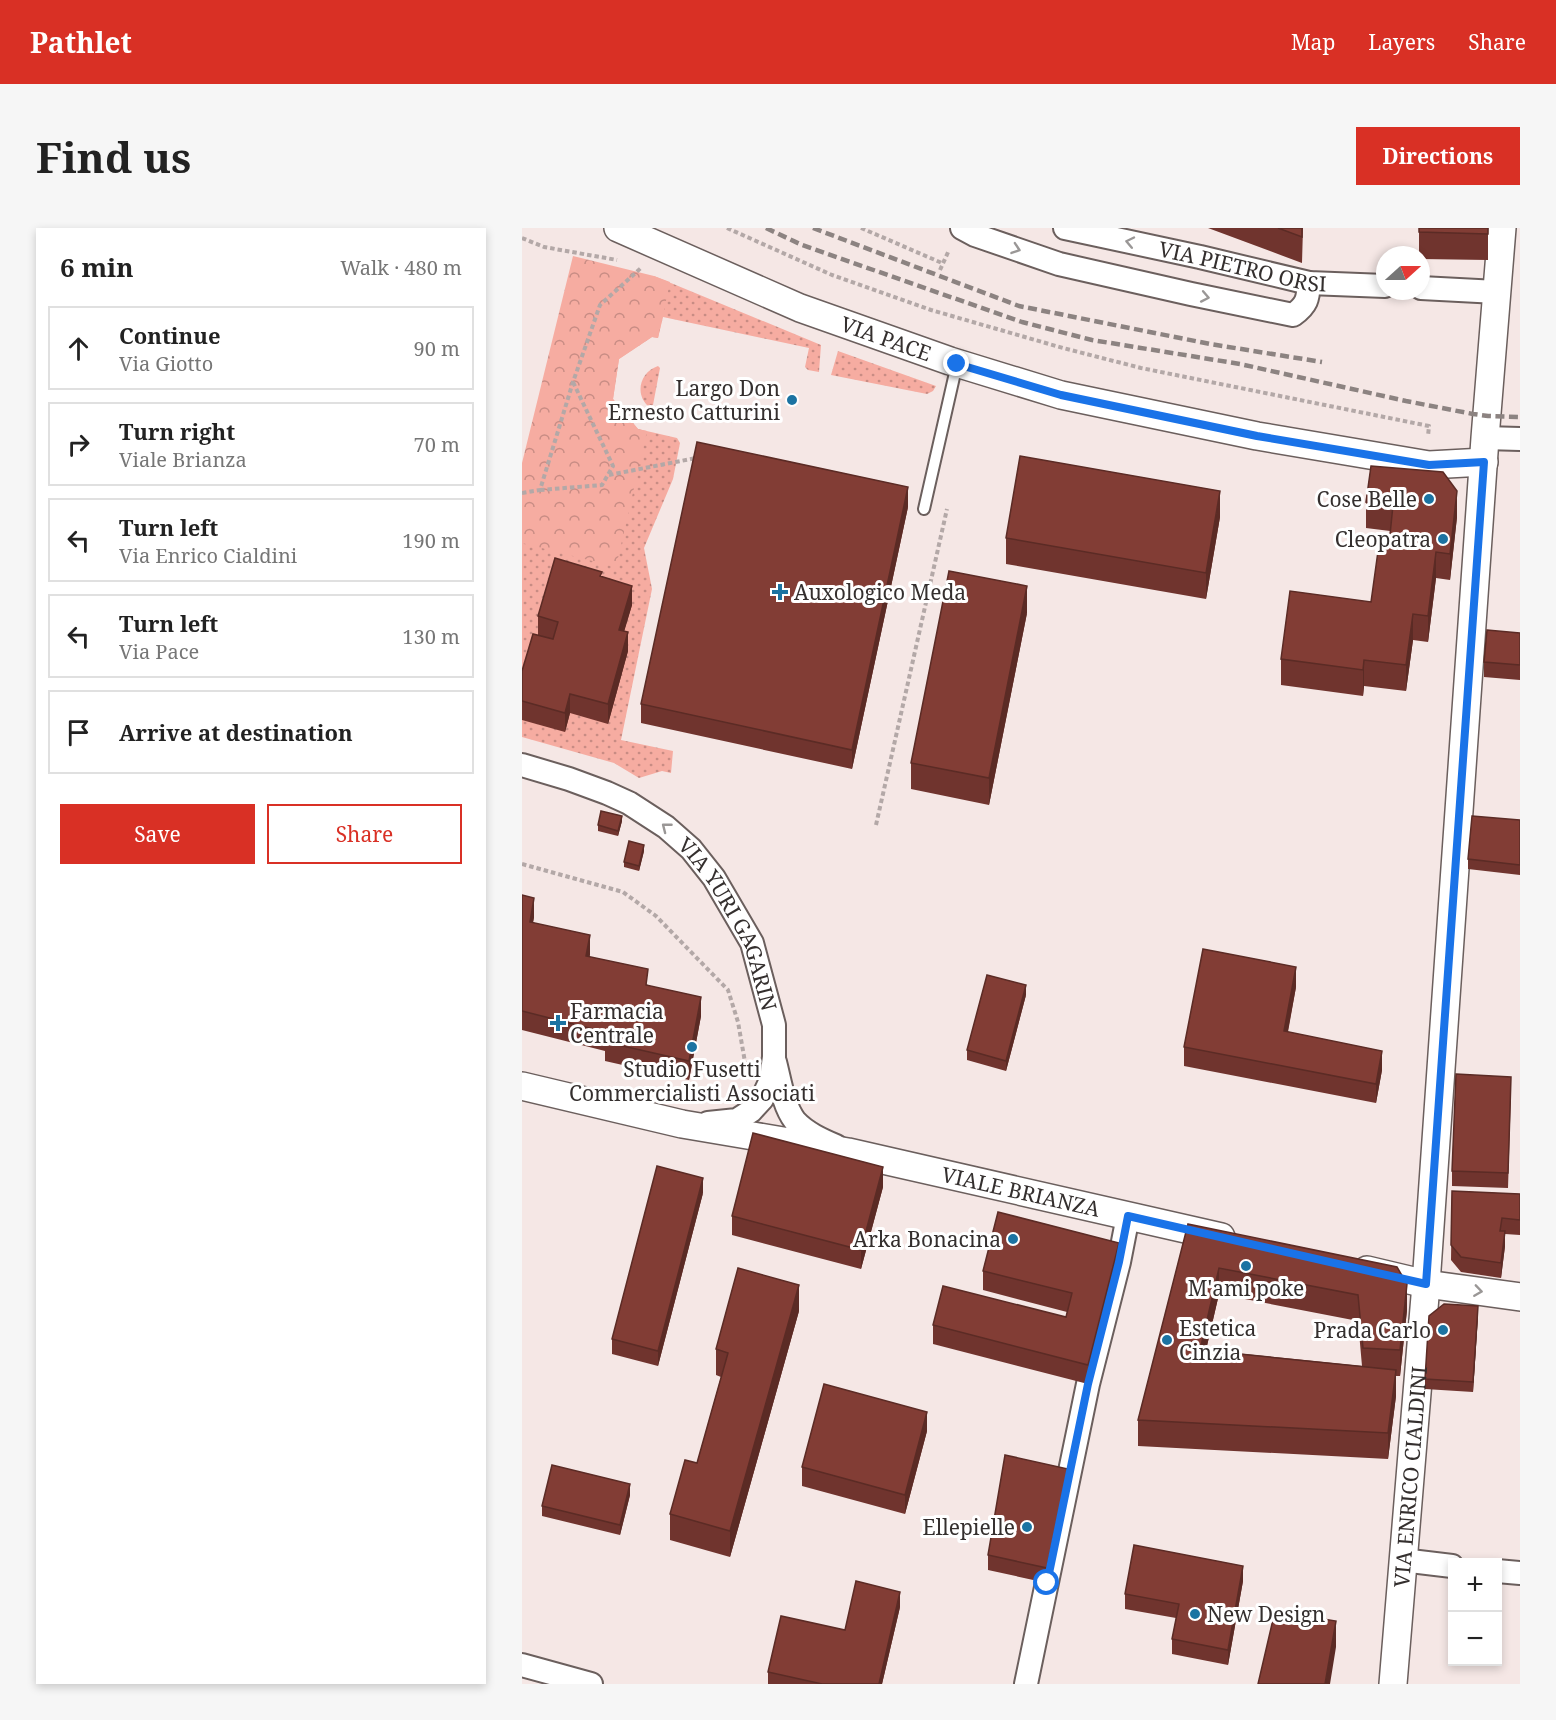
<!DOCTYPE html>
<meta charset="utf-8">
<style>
:root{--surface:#fff;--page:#f6f6f6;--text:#222;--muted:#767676;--line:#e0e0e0;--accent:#d93025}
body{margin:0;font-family:"Noto Serif",serif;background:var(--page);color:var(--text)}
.controls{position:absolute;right:18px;bottom:18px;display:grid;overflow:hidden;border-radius:0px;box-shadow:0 3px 9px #0003}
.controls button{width:54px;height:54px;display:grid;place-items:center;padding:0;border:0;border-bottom:2px solid var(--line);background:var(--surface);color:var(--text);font:30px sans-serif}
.compass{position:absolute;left:854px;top:18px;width:54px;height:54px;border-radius:50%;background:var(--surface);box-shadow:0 3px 9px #0003;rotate:69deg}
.stop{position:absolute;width:18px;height:18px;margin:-14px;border:4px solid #1a73e8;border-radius:50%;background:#fff}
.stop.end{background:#1a73e8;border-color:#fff;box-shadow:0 2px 6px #0008}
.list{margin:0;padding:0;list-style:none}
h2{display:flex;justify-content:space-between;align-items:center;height:78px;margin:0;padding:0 24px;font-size:26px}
h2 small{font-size:20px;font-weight:400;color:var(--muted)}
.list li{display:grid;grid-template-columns:39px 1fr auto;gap:18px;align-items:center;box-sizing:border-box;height:84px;margin:0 12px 12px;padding:0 12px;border:2px solid var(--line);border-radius:0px}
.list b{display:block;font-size:22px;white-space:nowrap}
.list p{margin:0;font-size:20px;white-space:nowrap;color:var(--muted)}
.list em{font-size:20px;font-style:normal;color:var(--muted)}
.actions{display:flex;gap:12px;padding:18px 24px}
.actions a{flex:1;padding:14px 0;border:2px solid var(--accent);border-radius:0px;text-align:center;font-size:21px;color:var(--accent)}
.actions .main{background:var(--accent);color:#fff}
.icon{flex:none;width:33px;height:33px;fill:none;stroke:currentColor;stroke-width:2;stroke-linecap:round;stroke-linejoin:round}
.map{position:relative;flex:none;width:998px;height:1456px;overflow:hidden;border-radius:0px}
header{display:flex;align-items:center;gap:36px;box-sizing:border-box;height:84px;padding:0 30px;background:var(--accent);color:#fff}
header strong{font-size:28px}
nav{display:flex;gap:33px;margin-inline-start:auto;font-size:21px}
.intro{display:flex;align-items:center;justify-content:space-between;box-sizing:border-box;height:144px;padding:0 36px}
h1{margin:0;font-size:42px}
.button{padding:15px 27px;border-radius:0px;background:var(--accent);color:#fff;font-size:21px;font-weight:700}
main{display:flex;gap:36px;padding:0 36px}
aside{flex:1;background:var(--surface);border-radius:0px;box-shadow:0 3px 9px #0003}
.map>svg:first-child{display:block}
.grass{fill:url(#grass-dots)}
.park{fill:url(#park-crowns)}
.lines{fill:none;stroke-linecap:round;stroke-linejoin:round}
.service-casing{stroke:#6b5f5d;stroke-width:14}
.minor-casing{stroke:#6b5f5d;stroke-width:26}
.tertiary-casing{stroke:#6b5f5d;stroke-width:30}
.path{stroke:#b3a8a7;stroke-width:4;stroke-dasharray:4.5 3;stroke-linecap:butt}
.service{stroke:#fff;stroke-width:10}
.minor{stroke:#fff;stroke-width:22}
.tertiary{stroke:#fff;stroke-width:27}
.rail{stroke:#8c8381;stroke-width:4.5;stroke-dasharray:9 4.5;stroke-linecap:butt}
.wall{fill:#70342e;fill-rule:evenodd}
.shaded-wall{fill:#5b2b25}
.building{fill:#823d35;stroke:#5b2b25;stroke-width:1.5}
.oneway{stroke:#9a9796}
.route{stroke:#1a73e8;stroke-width:8}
.poi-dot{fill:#1b73a2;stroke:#fff;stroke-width:2}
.labels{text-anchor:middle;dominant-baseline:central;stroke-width:6;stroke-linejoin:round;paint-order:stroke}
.street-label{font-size:21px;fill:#342f2e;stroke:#fff}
.poi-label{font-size:21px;fill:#342f2e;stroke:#fff;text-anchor:end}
</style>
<header>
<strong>Pathlet</strong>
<nav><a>Map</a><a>Layers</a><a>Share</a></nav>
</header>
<div class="intro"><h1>Find us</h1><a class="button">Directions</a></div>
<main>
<aside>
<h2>6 min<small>Walk · 480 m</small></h2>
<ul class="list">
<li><svg class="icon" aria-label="ahead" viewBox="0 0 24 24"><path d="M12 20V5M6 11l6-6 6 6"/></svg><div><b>Continue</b><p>Via Giotto</p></div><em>90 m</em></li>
<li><svg class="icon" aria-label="right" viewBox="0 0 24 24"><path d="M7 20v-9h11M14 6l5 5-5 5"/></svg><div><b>Turn right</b><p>Viale Brianza</p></div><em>70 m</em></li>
<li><svg class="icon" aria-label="left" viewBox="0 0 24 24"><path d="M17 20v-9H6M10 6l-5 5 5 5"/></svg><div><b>Turn left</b><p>Via Enrico Cialdini</p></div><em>190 m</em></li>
<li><svg class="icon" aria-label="left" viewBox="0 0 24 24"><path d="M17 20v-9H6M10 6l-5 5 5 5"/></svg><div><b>Turn left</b><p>Via Pace</p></div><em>130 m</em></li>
<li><svg class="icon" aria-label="arrive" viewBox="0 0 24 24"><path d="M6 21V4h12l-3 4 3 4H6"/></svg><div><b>Arrive at destination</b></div></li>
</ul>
<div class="actions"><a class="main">Save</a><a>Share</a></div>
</aside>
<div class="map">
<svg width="998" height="1456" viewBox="0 0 998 1456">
<defs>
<pattern id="grass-dots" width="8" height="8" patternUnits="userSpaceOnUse" patternTransform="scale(1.5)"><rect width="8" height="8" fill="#f6aca1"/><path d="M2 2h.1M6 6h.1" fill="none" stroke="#c88c84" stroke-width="1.8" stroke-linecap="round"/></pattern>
<pattern id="park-crowns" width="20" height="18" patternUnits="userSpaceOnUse" patternTransform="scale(1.5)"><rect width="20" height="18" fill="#f6aca1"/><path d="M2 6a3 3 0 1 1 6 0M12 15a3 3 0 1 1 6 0" fill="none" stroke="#c88c84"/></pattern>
</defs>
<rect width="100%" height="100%" fill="#f5e7e5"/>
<path class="grass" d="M132,48l167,69 -2,27 -11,-2 -3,-3 4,-19 -146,-31 -5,21 -6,-1 -33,22 -6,40 25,30 39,9 3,5 -7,36 -29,69 8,41 -31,151 52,11 -2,22 -9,-2 -23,7 -25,-15 -92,-26v-238l77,-75 26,-130z
M316,123l98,35 -3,5 -6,3 -96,-19z
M136,138l2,2 -7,37 -4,2c-15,-13 -9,-35 9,-41z"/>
<path class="park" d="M51,28l81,20 16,6 -12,56 -6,-1 -33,22 -6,40 25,30 9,2 -31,136 -94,-24v-80z"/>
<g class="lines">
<defs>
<path id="service" d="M402,281l33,-145"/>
<g id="minor">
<path d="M440,0l13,7 84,29 132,30 102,21c14,-10 15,-16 16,-32"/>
<path id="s1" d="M543,0l135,29 109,26 76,3"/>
<path d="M899,60l76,4"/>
<path d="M963,210l35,1"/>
<path id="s2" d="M0,537l47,14 38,14 22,10 37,24 25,22 23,29 38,65 22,82v32l-3,23 -9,19 -11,12 -14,9 -29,3"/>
<path d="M253,834c5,19 8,43 20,59 11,12 27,19 41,25"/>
<path d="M880,1332l50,6"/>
<path d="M975,1343l23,2"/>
<path d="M0,1437l69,19"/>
<path d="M504,1456l62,-300 31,-122 9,-46"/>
</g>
<g id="tertiary">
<path id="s3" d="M96,0l182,80 150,53 111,34 196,41 172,29 55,-3"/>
<path id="s4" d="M0,858l160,38 166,28 373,85"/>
<path d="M845,1042l59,14 94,13"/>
<path id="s5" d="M871,1456l33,-400 59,-846 17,-210"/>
</g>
</defs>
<use href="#service" class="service-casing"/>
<use href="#minor" class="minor-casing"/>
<use href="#tertiary" class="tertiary-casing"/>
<path class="path" d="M205,0l105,47 99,35 132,38 78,20 288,58 -1,10
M339,0l81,35
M0,10l22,9 73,13
M418,42l9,-20
M87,247l87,-17
M18,262l62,-5 11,-19 -40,-84
M0,265l18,-3 33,-108 27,-77 42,-38
M354,597l71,-316
M0,636l101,28 33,24 72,74 10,32 7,40"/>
<use href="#service" class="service"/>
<use href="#minor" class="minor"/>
<use href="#tertiary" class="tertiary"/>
<path class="rail" d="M244,0l36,17 220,77 70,18 148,24 166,37 67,13 15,2 32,1
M291,0l206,78 191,38 112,18"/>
</g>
<path class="wall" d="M686,0h95l-1,35z
M897,0h69v32l-67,-1v-4h-2z
M849,238l86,51 -7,63 -14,-2 -8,64 -15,-2 -7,51 -42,-5 -1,10 -82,-11v-26l90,-57 18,-57 1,-14 -24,-3v-26z
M386,279l-56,262 -211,-46v-19z
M698,289l-14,82 -200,-35v-26z
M80,349l30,28 -8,26 4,20 -20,73 -38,-11 -5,19 -43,-12v-49l16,-36v-19z
M505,385l-38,192 -78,-16v-26z
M998,405v47l-36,-3v-15z
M998,592v55l-52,-6v-10z
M100,593l-4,15 -20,-5v-6z
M122,623l-5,20 -15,-4v-5z
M0,667l12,22 -1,5 56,35 59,28 53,31 -12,64 -84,-19v-10l-83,-21z
M774,759l-8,45 94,38 -6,33 -192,-37v-19z
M504,767l-20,76 -39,-11v-10z
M989,864l-3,96 -56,-2v-15z
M361,959l-22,82 -129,-34v-19z
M930,963l68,3v41l-15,-1v12l-4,32 -40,-6 -10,-12z
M181,965l-45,173 -46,-12v-15z
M666,996l219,86 -7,66h-4v20l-8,63 -250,-13v-26zM697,1066l139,27 4,45 -156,-16z
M597,1034l-31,122 -155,-40v-19l133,-8 1,-5 -84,-22v-19z
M277,1083l-69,246 -60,-17v-26l27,-51 24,-86 -5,-2v-26z
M956,1088l-5,76 -48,-3v-10z
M405,1203l-22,83 -103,-28v-19z
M546,1256l-21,99 -59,-13v-15z
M108,1267l-10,40 -78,-19v-10z
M721,1353l-15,84 -56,-11v-15l4,-21 -51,-9v-15z
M378,1379l-18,77h-114v-12l77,-42z"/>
<path class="shaded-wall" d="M386,259v20l-56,262v-19z
M698,263v26l-14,82v-26z
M935,263v26l-7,63v-26z
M914,324v26l-8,64v-26z
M110,358v19l-13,44v-19z
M505,358v27l-38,192v-27z
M891,386v26l-7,51v-26z
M106,404v19l-20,73v-20z
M842,432v26l-1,10v-26z
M48,466v19l-5,19v-19z
M100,588v5l-4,15v-5z
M122,617v6l-5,20v-5z
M12,670v19l-4,24v-19z
M68,707v20l-4,20v-19z
M774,739v20l-12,64v-20z
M504,757v10l-20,76v-10z
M179,769v19l-12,64v-19z
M860,823v19l-6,33v-19z
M361,939v20l-22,82v-19z
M181,950v15l-45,173v-15z
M983,1003v15l-4,32v-15z
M597,1015v19l-31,122v-19z
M697,1040v26l-19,82v-26z
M885,1056v26l-7,66v-26z
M277,1057v26l-69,246v-26z
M956,1078v10l-5,76v-10z
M874,1142v26l-8,63v-26z
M405,1184v19l-22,83v-19z
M546,1241v15l-21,99v-15z
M108,1256v11l-10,40v-10z
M721,1338v15l-15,84v-15z
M378,1364v15l-18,77h-3z
M814,1393v26l-6,37h-5z"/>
<path class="building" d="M756,0h24v9z
M897,0h69v6l-69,-2z
M175,214l211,45 -56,263 -211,-46z
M498,228l200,35 -14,82 -200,-35z
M849,238l72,6 14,19 -7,63 -14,-2 -8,64 -15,-2 -7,51 -42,-5 -1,10 -82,-11 9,-68 81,11 8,-58 10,1 4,-40 -27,-3z
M33,330l47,14 -2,4 32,10 -13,44 9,2 -20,72 -38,-10 -5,19 -43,-12v-30l11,-37 20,5 5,-17 -20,-6z
M427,343l78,15 -38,192 -78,-15z
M965,402l33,3v32l-36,-3z
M79,583l21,5 -4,15 -20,-6z
M950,588l48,4v45l-52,-6z
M107,613l15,4 -5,21 -15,-4z
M0,667l12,3 -4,24 60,13 -4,21 62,13 -2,16 55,12 -12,64 -84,-19v-10l-83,-21z
M681,721l93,18 -12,64 98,20 -6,33 -192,-37z
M465,747l39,10 -20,76 -39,-11z
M934,846l55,3 -3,96 -56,-2z
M231,905l130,34 -22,83 -129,-34z
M135,938l46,12 -45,173 -46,-12z
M930,963l68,3v26l-18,-2 -2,13h5l-4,32 -40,-6 -10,-12z
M476,984l121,31 -31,122 -155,-40 10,-39 123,31 6,-24 -89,-22z
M666,996l209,43 10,17 -7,66 -37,-2 -5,-53 -139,-27 -19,82 196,20 -8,63 -250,-13z
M216,1040l61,17 -69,246 -60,-17 15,-54 12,3 31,-110 -12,-4z
M922,1076l34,2 -5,76 -48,-3 4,-63z
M302,1156l103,28 -22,83 -103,-28z
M483,1227l63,14 -21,99 -59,-13z
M30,1237l78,19 -10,41 -78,-19z
M612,1317l109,21 -15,84 -56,-11 7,-35 -54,-10z
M334,1353l44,11 -21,92h-57l-54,-12 13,-56 64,14z
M753,1383l61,10 -11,63h-67z"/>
<defs><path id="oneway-chevron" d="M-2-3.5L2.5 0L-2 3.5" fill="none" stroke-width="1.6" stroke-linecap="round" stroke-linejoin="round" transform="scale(1.5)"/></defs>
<g class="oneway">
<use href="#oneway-chevron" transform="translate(608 14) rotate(-168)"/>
<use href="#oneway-chevron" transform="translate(494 21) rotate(19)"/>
<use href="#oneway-chevron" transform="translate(683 69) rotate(11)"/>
<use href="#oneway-chevron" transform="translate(144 599) rotate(-142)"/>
<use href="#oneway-chevron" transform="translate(956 1063) rotate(8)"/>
</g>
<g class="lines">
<path class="route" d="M435,136l104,31 196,41 172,29 55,-3 -58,822 -298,-68 -9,46 -31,122 -41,199"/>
</g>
<g class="poi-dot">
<circle cx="270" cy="172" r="6"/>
<circle cx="907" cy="271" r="6"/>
<circle cx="921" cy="311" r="6"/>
<path d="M255 355h6v6h6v6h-6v6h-6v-6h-6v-6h6z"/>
<path d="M33 786h6v6h6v6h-6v6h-6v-6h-6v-6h6z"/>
<circle cx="170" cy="819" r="6"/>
<circle cx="491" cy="1011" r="6"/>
<circle cx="724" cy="1038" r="6"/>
<circle cx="921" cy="1102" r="6"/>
<circle cx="645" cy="1112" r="6"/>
<circle cx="505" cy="1299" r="6"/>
<circle cx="673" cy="1386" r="6"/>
</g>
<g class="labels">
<g class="street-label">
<text stroke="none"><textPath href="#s1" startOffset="182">VIA PIETRO ORSI</textPath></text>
<text stroke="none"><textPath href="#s3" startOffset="290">VIA PACE</textPath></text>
<text stroke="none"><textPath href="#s2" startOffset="276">VIA YURI GAGARIN</textPath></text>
<text stroke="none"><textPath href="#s4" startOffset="510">VIALE BRIANZA</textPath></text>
<text stroke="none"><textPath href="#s5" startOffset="208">VIA ENRICO CIALDINI</textPath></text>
</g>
<g class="poi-label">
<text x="258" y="160">Largo Don<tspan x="258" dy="24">Ernesto Catturini</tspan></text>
<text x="895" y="271">Cose Belle</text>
<text x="909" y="311">Cleopatra</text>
<text x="272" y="364" text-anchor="start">Auxologico Meda</text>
<text x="48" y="783" text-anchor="start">Farmacia<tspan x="48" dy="24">Centrale</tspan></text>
<text x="170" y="841" text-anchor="middle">Studio Fusetti<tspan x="170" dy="24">Commercialisti Associati</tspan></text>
<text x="479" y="1011">Arka Bonacina</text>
<text x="724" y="1060" text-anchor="middle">M'ami poke</text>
<text x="657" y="1100" text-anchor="start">Estetica<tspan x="657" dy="24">Cinzia</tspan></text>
<text x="909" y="1102">Prada Carlo</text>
<text x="493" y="1299">Ellepielle</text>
<text x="685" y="1386" text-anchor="start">New Design</text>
</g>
</g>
</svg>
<div class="controls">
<button>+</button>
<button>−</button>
</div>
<svg class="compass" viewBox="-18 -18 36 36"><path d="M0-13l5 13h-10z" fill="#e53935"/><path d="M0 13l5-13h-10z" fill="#767676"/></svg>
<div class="stop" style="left:525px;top:1355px"></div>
<div class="stop end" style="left:435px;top:136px"></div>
</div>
</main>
